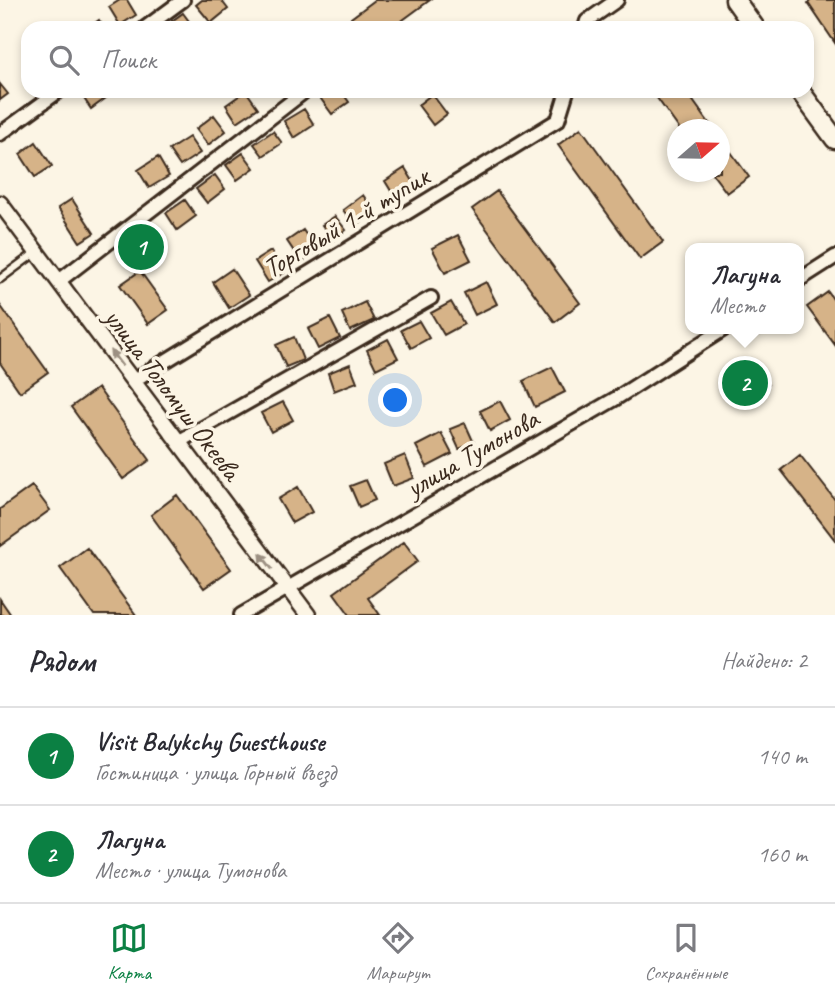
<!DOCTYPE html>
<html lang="ru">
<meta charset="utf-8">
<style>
:root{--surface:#fff;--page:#f2f2f3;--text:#2b2b33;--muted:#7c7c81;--line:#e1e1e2;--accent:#0b8043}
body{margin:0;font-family:Caveat,sans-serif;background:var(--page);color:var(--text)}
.compass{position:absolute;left:667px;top:119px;width:63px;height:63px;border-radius:50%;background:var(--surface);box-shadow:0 4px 10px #0003;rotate:70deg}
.you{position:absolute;left:396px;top:401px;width:24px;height:24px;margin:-18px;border:5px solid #fff;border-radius:50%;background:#1a73e8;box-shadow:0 0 0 10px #1a73e833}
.badge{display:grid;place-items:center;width:46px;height:46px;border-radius:50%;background:var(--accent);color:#fff;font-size:23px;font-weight:700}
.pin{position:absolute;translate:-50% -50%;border:4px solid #fff;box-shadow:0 2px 7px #0006}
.popup{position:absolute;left:685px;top:243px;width:119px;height:91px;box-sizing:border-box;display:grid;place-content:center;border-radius:14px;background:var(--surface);filter:drop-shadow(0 2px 5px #0005);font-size:23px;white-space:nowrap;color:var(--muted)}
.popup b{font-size:26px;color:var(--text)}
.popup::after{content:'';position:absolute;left:50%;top:100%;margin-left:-14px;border:14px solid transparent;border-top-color:var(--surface)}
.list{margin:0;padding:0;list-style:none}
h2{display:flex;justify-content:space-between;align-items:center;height:91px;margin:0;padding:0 28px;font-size:30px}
h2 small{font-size:23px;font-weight:400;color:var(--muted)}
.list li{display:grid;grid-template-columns:46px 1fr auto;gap:21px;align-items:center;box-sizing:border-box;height:98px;padding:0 28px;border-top:2px solid var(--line)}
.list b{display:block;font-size:26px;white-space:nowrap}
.list p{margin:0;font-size:23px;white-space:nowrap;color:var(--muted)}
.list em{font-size:23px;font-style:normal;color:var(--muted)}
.icon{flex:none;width:38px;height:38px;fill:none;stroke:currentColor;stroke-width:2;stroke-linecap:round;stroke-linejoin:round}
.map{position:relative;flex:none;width:835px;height:615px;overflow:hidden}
.search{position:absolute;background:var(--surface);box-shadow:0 4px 10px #0003;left:21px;right:21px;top:21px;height:77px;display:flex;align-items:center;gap:18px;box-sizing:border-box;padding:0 24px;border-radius:21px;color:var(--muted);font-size:26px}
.sheet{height:287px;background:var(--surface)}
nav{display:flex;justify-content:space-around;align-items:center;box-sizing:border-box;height:98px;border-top:2px solid var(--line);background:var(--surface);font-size:19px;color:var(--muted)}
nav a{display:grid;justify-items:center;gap:4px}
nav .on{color:var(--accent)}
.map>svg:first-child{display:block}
.building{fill:#d6b388;stroke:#3b2a1e;stroke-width:2}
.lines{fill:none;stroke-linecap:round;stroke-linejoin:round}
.service-casing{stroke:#3b2a1e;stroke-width:11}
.minor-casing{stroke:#3b2a1e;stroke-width:18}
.tertiary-casing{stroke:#3b2a1e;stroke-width:19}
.primary-casing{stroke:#3b2a1e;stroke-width:23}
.service{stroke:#fcf5e5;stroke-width:6}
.minor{stroke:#fcf5e5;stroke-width:12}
.tertiary{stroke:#fcf5e5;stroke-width:14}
.primary{stroke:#fcf5e5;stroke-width:18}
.oneway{fill:#9c9082}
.labels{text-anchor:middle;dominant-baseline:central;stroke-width:7;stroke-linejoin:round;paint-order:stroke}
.street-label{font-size:28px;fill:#3b2a1e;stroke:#fcf5e5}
</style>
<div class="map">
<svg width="835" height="615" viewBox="0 0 835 615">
<rect width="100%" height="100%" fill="#fcf5e5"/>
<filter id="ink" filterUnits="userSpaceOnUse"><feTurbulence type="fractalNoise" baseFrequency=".0143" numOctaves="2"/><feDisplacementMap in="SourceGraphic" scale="14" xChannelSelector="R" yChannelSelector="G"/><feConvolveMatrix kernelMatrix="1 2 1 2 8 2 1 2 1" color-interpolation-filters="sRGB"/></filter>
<g filter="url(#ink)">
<path class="building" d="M120,0h7l9,15 -16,10 -11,-18z
M202,0h19l7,9 -17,14 -15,-18z
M375,0h55l-38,28h-40l-5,-7z
M811,0h24v43l-27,-40z
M183,13l11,15h-28l-1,-2z
M99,20l5,8h-16z
M0,84l8,10 -8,6z
M79,91h23l4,7 -15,11z
M246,91l12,17 -21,14 -11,-17z
M323,91h18l8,11 -17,12 -14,-19z
M652,91h34l28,39h-34z
M432,94l15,20 -14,11 -15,-20z
M304,109l10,16 -20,13 -10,-17z
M214,115l12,16 -18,14 -12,-16z
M581,128l82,114 -23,17 -82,-114z
M273,131l9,12 -19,13 -9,-12z
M189,137l11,16 -20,13 -11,-16z
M720,137l29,40 -22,16 -16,-21h9z
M36,142l16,24 -17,11 -15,-23z
M243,153l11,15 -17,12 -11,-15z
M158,157l11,19 -20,12 -11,-18z
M405,168l11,18 -20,13 -11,-18z
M215,175l10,14 -18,14 -11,-14z
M497,191l83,112 -25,19 -83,-113z
M363,195l12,17 -20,14 -12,-16z
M72,199l22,34 -14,9 -22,-34z
M185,200l11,16 -19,14 -11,-17z
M335,216l11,14 -13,10 -11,-15z
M144,227l15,19 -22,17 -15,-19z
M303,230l14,21 -16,11 -14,-21z
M458,235l13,25 -26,13 -13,-25z
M271,251l13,22 -16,9 -13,-21z
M232,269l17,26 -20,13 -16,-26z
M140,271l28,39 -20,14 -28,-39z
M486,282l11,22 -22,11 -11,-22z
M828,292l7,10v43l-28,-38z
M365,302l9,18 -24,11 -8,-18z
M451,302l13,22 -20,11 -13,-22z
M0,305l48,67 -28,20 -20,-29z
M330,318l10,20 -22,11 -10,-20z
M419,321l10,17 -18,10 -10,-18z
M294,337l9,23 -17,7 -10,-22z
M388,339l10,19 -22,11 -9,-19z
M748,363l20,21 -28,21 -17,-23z
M350,364l7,18 -23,9 -6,-18z
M552,367l13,25 -30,15 -12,-26z
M98,388l52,72 -27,19 -52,-72z
M500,401l10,19 -20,11 -10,-20z
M283,402l10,18 -22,12 -10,-19z
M465,423l9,20 -15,6 -9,-20z
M441,433l11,21 -25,13 -11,-21z
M405,455l9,23 -21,8 -9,-22z
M800,455l35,45v40l-54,-70z
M366,480l9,20 -16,7 -9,-21z
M32,486l18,24 -50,36v-37z
M298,487l14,25 -20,11 -14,-24z
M177,495l54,74 -27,19 -53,-73z
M404,542l14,19 -50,37 12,17h-30l-16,-22z
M87,548l49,67h-42l-34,-47z
M0,599l11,16h-11z"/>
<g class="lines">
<defs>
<path id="service" d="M0,279l35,-26"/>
<path id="minor" d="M145,28l38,-28
M585,28l2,-7 30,-21
M0,134l59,-43
M799,280l36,-23
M59,281l246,-190
M133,381l425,-261 9,-29
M178,442l253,-144
M241,615l374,-216 109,-70"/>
<path id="tertiary" d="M0,203l308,412"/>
<path id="primary" d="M735,0l20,28
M800,91l35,48"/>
</defs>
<use href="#service" class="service-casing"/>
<use href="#minor" class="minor-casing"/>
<use href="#tertiary" class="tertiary-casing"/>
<use href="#primary" class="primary-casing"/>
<use href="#service" class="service"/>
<use href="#minor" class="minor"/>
<use href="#tertiary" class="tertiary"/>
<use href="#primary" class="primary"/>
</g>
<defs><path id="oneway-solid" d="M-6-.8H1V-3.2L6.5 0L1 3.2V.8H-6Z" transform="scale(1.75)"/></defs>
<g class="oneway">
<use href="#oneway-solid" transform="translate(116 358) rotate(-127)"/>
<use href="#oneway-solid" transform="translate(266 561) rotate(-127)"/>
</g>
</g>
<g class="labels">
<g class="street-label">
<text transform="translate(346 222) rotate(-31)">Торговый 1-й тупик</text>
<text transform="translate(173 394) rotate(53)">улица Толомуш Океева</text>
<text transform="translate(472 453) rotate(-30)">улица Тумонова</text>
</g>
</g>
</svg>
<svg class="compass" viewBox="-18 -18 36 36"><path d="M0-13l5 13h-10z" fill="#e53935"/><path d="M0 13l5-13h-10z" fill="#7c7c81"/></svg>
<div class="you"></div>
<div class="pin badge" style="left:141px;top:247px">1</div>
<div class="pin badge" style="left:745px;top:383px">2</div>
<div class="popup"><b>Лагуна</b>Место</div>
<div class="search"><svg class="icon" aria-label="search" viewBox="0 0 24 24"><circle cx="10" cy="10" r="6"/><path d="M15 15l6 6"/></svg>Поиск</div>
</div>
<section class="sheet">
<h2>Рядом<small>Найдено: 2</small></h2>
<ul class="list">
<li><span class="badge">1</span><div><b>Visit Balykchy Guesthouse</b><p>Гостиница · улица Горный въезд</p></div><em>140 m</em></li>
<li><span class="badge">2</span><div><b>Лагуна</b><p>Место · улица Тумонова</p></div><em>160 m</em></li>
</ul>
</section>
<nav>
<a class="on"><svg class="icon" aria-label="map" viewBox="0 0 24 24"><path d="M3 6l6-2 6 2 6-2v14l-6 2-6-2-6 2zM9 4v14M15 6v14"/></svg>Карта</a>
<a><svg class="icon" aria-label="directions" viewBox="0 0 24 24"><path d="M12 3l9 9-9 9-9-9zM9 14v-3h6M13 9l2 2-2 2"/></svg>Маршрут</a>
<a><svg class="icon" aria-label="saved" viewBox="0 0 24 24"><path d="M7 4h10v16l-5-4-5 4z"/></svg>Сохранённые</a>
</nav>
